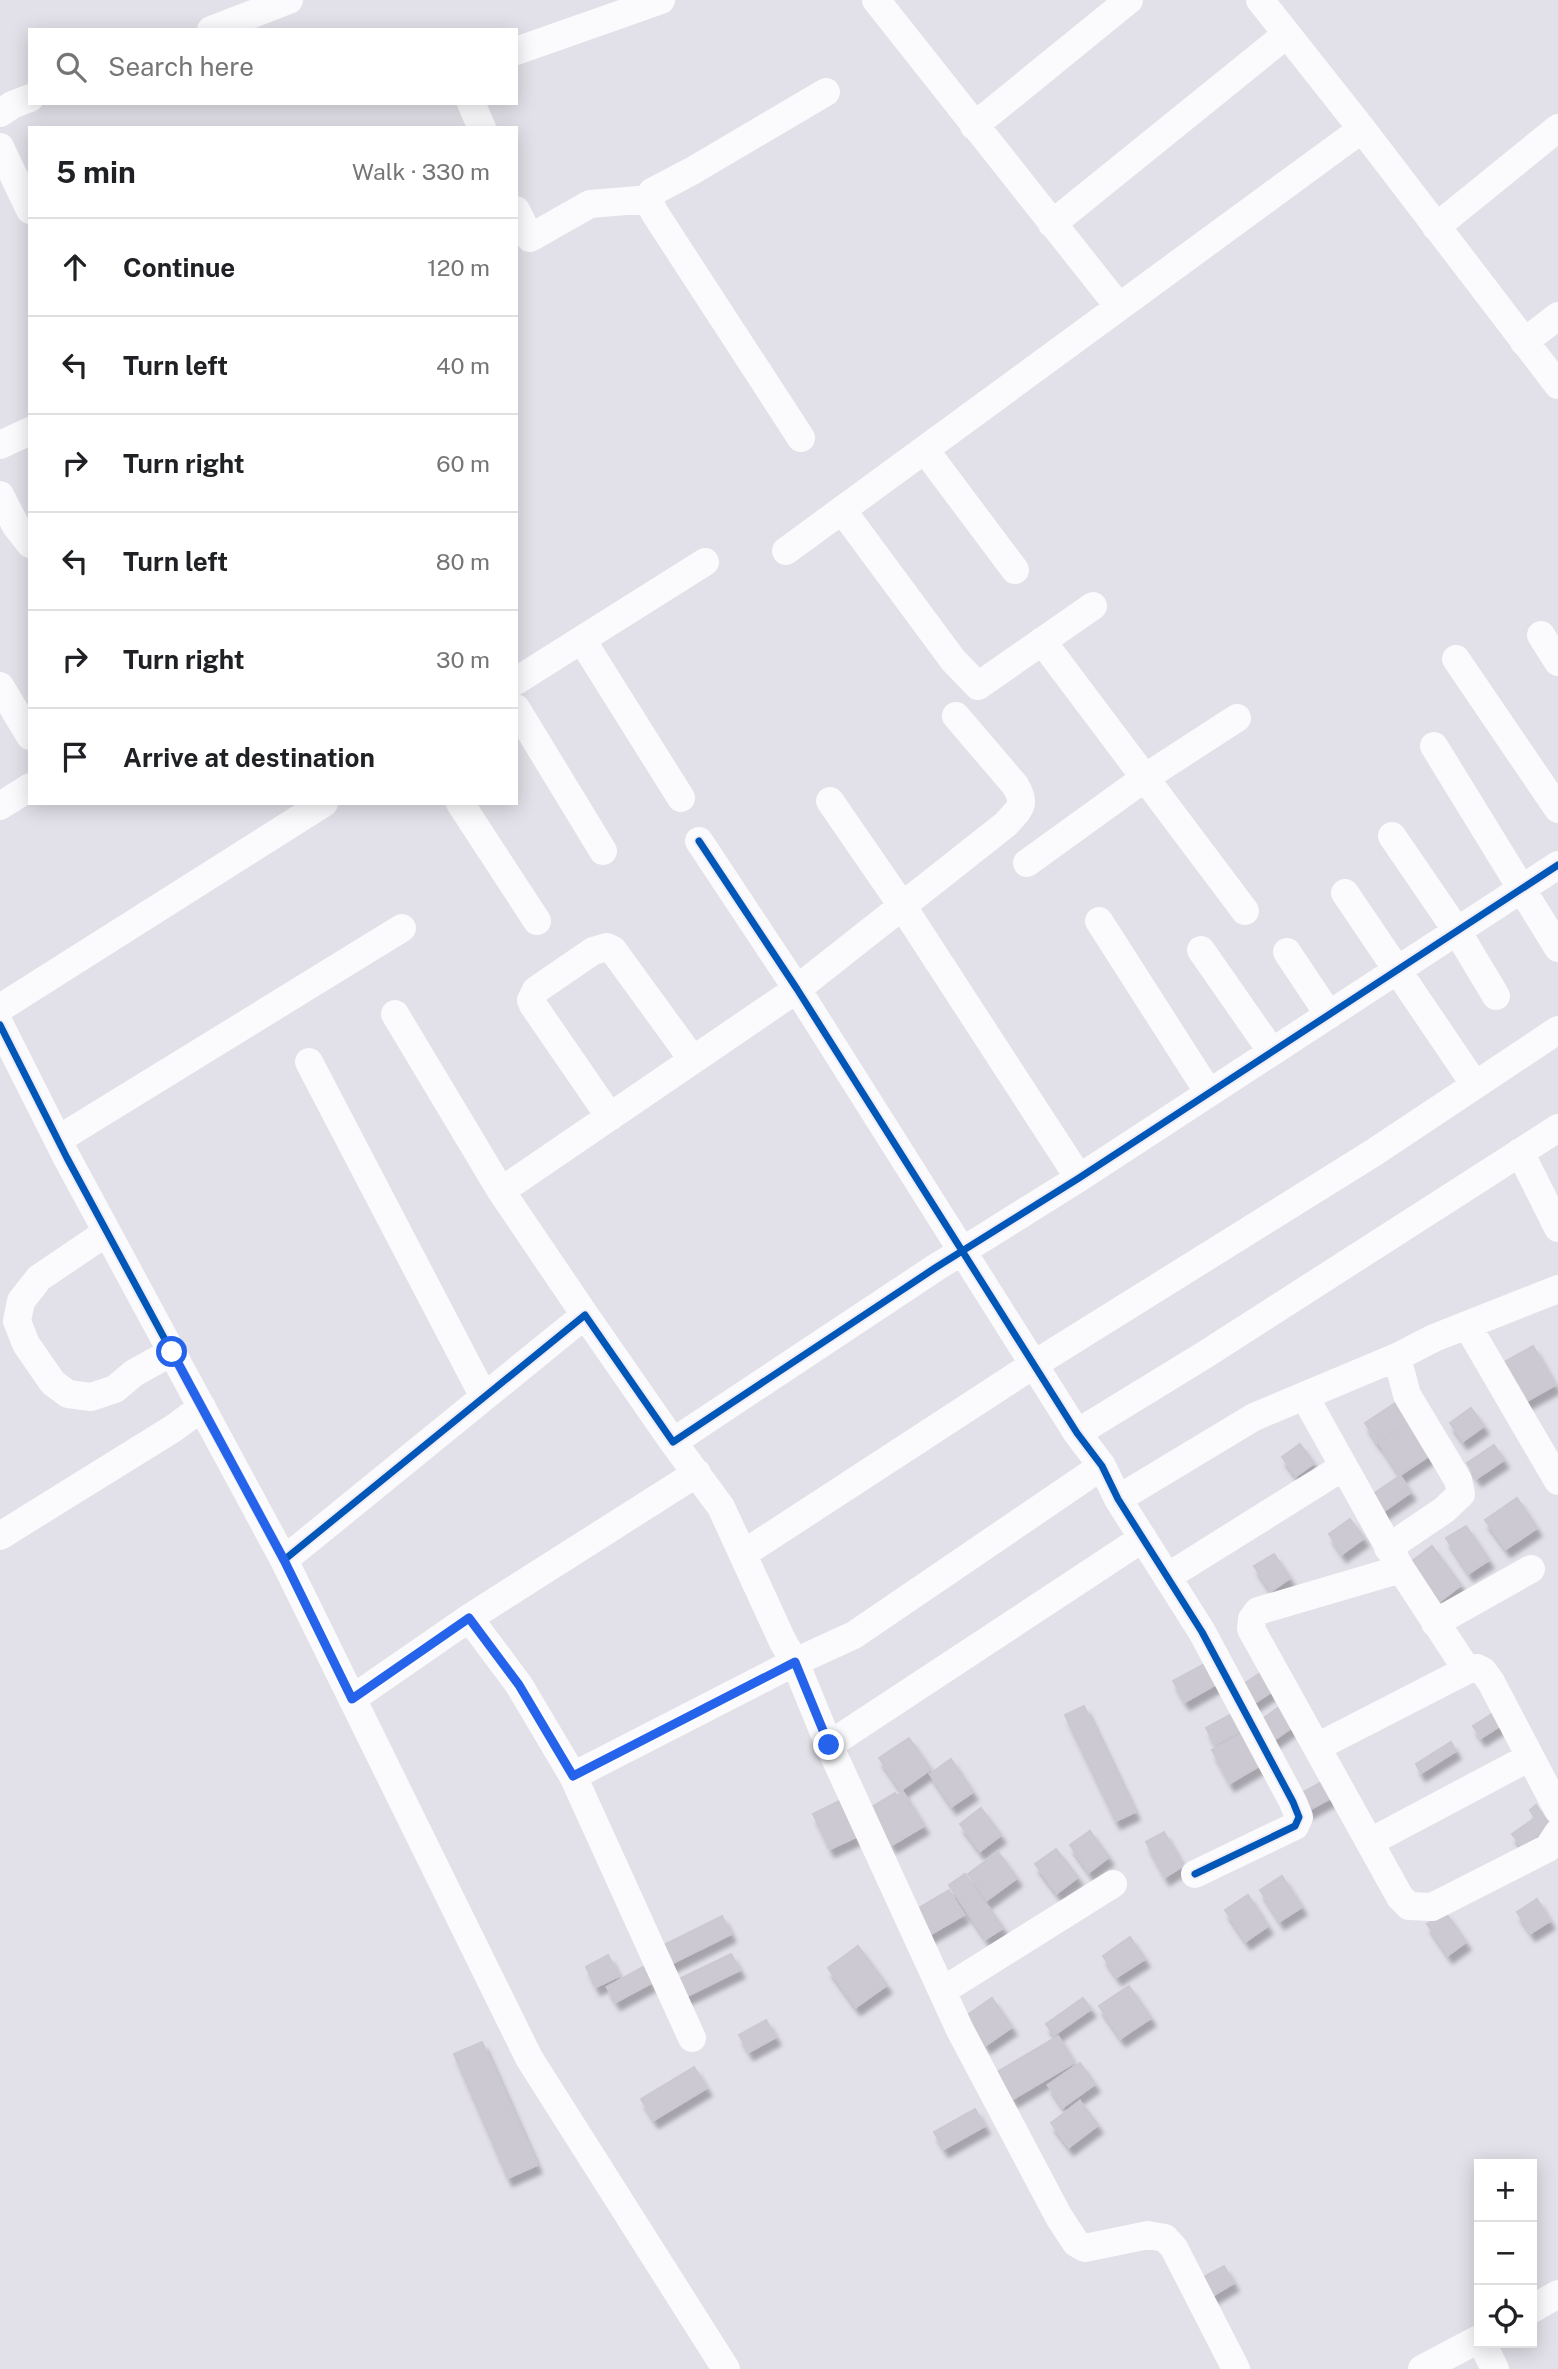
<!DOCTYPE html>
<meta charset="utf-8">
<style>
:root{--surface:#fff;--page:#f2f2f2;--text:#202124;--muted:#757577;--line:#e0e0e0}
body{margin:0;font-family:"Public Sans",sans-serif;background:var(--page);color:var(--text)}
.controls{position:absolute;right:21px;bottom:21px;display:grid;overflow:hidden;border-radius:0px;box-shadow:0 4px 18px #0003}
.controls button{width:63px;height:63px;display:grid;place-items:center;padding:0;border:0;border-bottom:2px solid var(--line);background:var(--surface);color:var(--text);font:35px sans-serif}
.stop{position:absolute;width:21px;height:21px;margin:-16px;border:5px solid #2563eb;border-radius:50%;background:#fff}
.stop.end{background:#2563eb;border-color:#fff;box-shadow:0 2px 7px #0008}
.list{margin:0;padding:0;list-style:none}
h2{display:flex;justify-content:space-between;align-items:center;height:91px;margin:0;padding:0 28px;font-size:30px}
h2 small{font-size:23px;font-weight:400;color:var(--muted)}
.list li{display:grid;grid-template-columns:46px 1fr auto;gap:21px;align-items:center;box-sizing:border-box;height:98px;padding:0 28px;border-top:2px solid var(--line)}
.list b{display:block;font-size:26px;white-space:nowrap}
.list em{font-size:23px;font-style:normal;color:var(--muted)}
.icon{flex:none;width:38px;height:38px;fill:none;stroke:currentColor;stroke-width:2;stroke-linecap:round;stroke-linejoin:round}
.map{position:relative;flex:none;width:1558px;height:2369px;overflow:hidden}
.search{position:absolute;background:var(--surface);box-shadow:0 4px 18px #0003;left:28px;top:28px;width:490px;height:77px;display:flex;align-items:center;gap:18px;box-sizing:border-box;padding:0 24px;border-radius:0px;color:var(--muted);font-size:26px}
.panel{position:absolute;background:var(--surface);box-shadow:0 4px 18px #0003;left:28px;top:126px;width:490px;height:679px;border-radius:0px}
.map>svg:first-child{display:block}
.building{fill:#cdc9d2;stroke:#cbc8d1;stroke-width:2;filter:url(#shadow)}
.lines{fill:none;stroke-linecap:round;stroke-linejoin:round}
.minor{stroke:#fbfafc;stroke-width:28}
.cycleway-casing{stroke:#f0edf7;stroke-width:11}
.cycleway{stroke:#0057b8;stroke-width:7}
.route{stroke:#2563eb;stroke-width:9}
</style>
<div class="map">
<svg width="1558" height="2369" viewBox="0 0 1558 2369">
<defs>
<filter id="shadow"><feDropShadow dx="4.5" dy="8" stdDeviation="2" flood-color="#0004"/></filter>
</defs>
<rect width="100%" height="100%" fill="#e2e0e8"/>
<path class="building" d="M1533,1346l22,39 -30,17 -22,-39z
M1403,1398l13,20 -39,24 -12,-19z
M1471,1408l13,18 -21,15 -13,-18z
M1415,1419l21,32 -36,24 -21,-32z
M1300,1444l14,19 -18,13 -14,-19z
M1494,1445l10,15 -27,18 -10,-15z
M1400,1476l11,16 -33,23 -11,-17z
M1517,1498l20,30 -31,21 -21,-29z
M1350,1519l14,19 -22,16 -13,-20z
M1466,1526l23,34 -20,13 -23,-35z
M1432,1546l29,39 -21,16 -29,-39z
M1274,1554l16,24 -19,13 -17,-25z
M1210,1661l12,20 -37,21 -12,-21z
M1268,1668l12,18 -29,19 -12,-18z
M1285,1703l13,20 -27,19 -13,-20z
M1084,1706l51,106 -19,9 -51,-106z
M1235,1712l9,17 -29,16 -9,-17z
M1495,1712l8,12 -22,14 -8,-12z
M1248,1730l18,32 -36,21 -18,-33z
M909,1738l22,31 -30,21 -22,-32z
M1451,1742l5,9 -35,22 -5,-9z
M951,1759l22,33 -21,14 -22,-32z
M1329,1778l9,16 -31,17 -9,-16z
M903,1792l21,34 -32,19 -22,-37 25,-15 2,3z
M839,1801l17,36 -26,12 -17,-35z
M1536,1805l15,22 -29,20 -10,-13 23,-16 -5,-8z
M981,1808l20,27 -21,16 -20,-27z
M1090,1831l19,26 -20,15 -19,-27z
M1164,1832l19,34 -18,11 -19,-35z
M1056,1849l22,28 -21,16 -22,-29z
M998,1852l19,26 -30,22 -19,-26z
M965,1874l38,54 -17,11 -37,-54z
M1282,1876l20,31 -22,14 -20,-31z
M949,1890l15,25 -38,22 -14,-25z
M1248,1895l20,31 -22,15 -21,-31z
M1537,1899l13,22 -19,12 -14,-21z
M1445,1912l21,30 -18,13 -21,-31z
M722,1916l9,18 -62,31 -9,-18z
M1130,1937l15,22 -28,18 -14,-21z
M858,1946l29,39 -31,22 -28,-39z
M731,1954l9,16 -57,28 -8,-17z
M608,1955l11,21 -23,11 -10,-20z
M643,1967l8,16 -35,19 -9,-15z
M1129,1986l22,32 -30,20 -22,-32z
M992,1998l20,29 -26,18 -20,-29z
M1083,1998l8,11 -37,26 -8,-11z
M766,2020l10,17 -27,15 -10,-17z
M1058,2036l16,27 -61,36 -16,-27z
M482,2042l55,123 -29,13 -54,-124z
M1080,2063l15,21 -32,23 -15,-22z
M694,2067l13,21 -53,32 -13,-21z
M1080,2101l18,24 -29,22 -18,-24z
M975,2109l10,17 -41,23 -10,-17z
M1224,2266l10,17 -22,13 -10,-18z"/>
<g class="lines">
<path class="minor" d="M876,0l243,307
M211,30l78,-30
M516,51l145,-51
M471,103l11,25
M0,113l12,-8 18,-7
M974,126l155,-126
M1362,129l196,256
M0,147l30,63
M516,210l14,28 60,-34 61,-5
M1052,224l235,-190
M1436,227l122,-99
M1524,342l34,-26
M801,438l-147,-226 -4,-10 2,-10 40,-21 134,-79
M0,445l30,-14
M925,450l90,120
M0,495l16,31 14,18
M842,510l111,150 25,26 115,-80
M786,551l576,-422 -102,-129
M1541,635l17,27
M582,640l99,158
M1042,641l203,270
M1456,659l102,150
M516,681l189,-119
M0,686l30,50
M516,708l87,143
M1434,746l124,202
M830,801l73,106 176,271
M460,803l77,118
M0,806l30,-19
M1392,836l65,95 39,65
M699,841l98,148 280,444 25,33 16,33 84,133 91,170 6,15 -4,9 -100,48
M1027,863l119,-86 91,-59
M1345,893l130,192
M1099,921l110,172
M1201,950l71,102
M1287,952l42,63
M0,1008l324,-205
M395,1014l106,177 84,124
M0,1025l67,133 217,402 301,-245 88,127 262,-174 144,-90 479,-313
M309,1062l175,335
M610,1117l-77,-112 -2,-5 5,-10 57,-39 14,-4 6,3 80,110
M59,1139l343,-211
M1520,1152l38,76
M501,1191l296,-202 209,-165c14,-16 21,-19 9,-39l-59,-69
M107,1232l-68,46 -18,23 -4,20 9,23 27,39 15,11 23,3 24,-8 19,-16 38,-21
M1467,1325l91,156
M1305,1397l96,172 66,101
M1077,1433l129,-79 352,-226
M673,1442l48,65 62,135 12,20 34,83 131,285 99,187 17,26 9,5 63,-13 17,3 9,10 62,121
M1118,1499l136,-82 143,-60 37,-19 124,-49
M0,1536l174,-108 28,-21
M1388,1548l56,-38 17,-16 -3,-14 -51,-85 -10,-38
M743,1554l290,-189 340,-212 185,-123
M284,1560l245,498 197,311
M1401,1569l-143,42 -6,8 -1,10 149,268 9,9 23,1 116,-59 10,-15
M1167,1577l176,-110
M469,1618l50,67 54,91 119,262
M1435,1623l96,-54
M352,1699l117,-81 228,-145
M829,1745l314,-207
M1317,1747l150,-77 10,-2 6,3 8,11 67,128
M573,1776l222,-114 59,-27 248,-169
M1370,1842l160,-85
M942,1991l171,-107
M1532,2309l26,-15
M1482,2343l13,26
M1422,2369l57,-30"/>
<defs>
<path id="cycleway" d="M699,841l98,148 280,444 25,33 16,33 84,133 91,170 6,15 -4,9 -100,48
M0,1025l67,133 217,402 301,-245 88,127 262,-174 144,-90 479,-313"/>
</defs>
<use href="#cycleway" class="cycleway-casing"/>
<use href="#cycleway" class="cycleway"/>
</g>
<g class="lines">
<path class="route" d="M172,1352l112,208 68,139 117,-81 50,67 54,91 222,-114 34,83"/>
</g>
</svg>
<div class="controls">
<button>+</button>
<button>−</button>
<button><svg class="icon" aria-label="locate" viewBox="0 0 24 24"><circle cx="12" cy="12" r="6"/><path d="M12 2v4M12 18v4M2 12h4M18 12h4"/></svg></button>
</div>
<div class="stop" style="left:172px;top:1352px"></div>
<div class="stop end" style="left:829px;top:1745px"></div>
<div class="search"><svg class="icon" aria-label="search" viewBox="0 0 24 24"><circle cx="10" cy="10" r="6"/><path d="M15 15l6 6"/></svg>Search here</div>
<section class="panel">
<h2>5 min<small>Walk · 330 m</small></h2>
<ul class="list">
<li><svg class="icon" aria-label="ahead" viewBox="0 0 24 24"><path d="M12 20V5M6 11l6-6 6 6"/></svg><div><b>Continue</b></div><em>120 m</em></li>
<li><svg class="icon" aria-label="left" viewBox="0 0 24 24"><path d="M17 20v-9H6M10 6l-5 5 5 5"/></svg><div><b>Turn left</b></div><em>40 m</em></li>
<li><svg class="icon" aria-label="right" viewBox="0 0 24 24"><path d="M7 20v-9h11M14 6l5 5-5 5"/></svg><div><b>Turn right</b></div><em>60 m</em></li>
<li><svg class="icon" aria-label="left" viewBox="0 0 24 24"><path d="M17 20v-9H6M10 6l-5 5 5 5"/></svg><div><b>Turn left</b></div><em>80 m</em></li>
<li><svg class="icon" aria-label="right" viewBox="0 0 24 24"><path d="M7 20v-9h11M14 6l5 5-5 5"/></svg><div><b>Turn right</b></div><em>30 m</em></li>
<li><svg class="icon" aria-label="arrive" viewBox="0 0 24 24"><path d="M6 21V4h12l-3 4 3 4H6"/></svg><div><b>Arrive at destination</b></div></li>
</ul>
</section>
</div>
